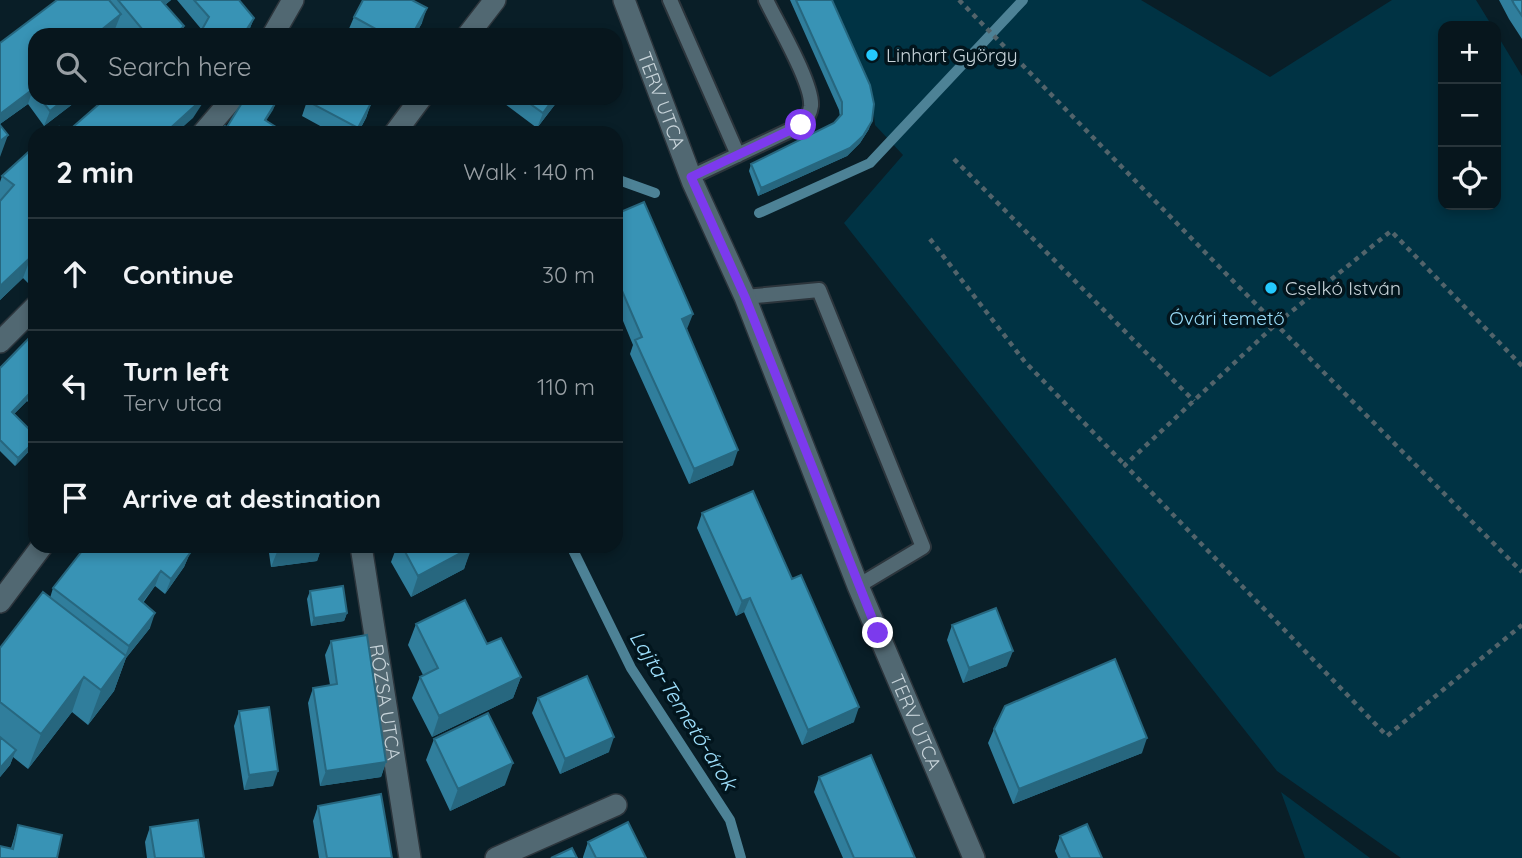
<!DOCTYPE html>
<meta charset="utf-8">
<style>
:root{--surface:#07161d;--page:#15232a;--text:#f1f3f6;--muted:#989fa4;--line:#28353b}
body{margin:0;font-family:Quicksand,sans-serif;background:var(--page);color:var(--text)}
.controls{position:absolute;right:21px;top:21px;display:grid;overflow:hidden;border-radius:14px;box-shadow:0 4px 10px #0003}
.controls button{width:63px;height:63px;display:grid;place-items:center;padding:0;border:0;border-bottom:2px solid var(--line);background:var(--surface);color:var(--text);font:35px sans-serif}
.stop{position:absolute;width:21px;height:21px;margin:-16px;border:5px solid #7c3aed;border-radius:50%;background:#fff}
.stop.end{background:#7c3aed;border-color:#fff;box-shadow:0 2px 7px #0008}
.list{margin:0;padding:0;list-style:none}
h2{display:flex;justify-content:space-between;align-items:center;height:91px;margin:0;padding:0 28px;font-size:30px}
h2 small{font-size:23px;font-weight:400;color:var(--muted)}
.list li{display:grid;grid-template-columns:46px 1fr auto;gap:21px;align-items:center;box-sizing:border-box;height:112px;padding:0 28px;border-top:2px solid var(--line)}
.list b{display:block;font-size:26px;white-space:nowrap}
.list p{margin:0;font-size:23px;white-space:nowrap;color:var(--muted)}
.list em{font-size:23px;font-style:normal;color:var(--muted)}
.icon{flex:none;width:38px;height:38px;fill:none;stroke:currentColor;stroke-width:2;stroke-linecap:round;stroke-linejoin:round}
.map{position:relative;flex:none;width:1522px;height:858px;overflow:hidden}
.search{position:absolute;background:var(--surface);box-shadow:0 4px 10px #0003;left:28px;top:28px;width:595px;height:77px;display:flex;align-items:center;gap:18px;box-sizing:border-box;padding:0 24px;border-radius:21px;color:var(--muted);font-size:26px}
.panel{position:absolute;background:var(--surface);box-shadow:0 4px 10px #0003;left:28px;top:126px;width:595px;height:427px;border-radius:21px}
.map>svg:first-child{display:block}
.green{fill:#034}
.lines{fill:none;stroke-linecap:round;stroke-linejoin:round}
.stream{stroke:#4d8296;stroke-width:10}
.service-casing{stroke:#2c353c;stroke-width:18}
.minor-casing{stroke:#2c353c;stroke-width:24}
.path{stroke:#52646b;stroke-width:4.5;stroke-dasharray:5 5;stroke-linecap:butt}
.service{stroke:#516872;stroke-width:14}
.minor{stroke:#516872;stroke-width:21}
.wall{fill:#307e9c}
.shaded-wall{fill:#27677f}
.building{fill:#3893b5;stroke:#27677f;stroke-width:2}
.route{stroke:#7c3aed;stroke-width:9}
.poi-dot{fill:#24c9fe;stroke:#02151d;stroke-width:2.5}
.labels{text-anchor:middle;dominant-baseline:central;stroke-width:7;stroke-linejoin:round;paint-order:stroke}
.poi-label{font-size:19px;fill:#c8d4da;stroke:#02151d;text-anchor:start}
.street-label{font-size:19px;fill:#c8d4da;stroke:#02151d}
.park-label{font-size:19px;fill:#9bddf9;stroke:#02151d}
.water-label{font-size:21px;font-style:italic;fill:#9fe1fe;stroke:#02151d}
</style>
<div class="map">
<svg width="1522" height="858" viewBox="0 0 1522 858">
<rect width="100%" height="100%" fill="#091e27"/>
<path class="green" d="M830,0h311l129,77 122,-77h84l16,26h-49v179h53v-172l26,43v782h-121l-124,-87 -433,-548 59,-68 -28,-30 -4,-35z
M1281,792l89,66h-65z"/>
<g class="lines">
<path class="stream" d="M616,179l39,14
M759,213l111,-50 153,-163
M571,546l60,122 99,152 11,38"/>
<defs>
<path id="service" d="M670,0l68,155
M691,177l110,-52c5,-5 9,-11 10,-19 2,-22 -34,-83 -45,-106
M745,297l74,-7 104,257 -65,39"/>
<g id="minor">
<path id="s1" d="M624,0l69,183 52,114 113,289 116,272"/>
<path d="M273,35l20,-35"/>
<path d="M468,35l27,-35"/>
<path d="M203,133l30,-35"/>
<path d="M395,133l26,-35"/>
<path d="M0,342l35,-35"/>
<path id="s2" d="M361,546l49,312"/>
<path d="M0,602l42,-56"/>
<path d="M496,858l120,-53"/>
</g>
</defs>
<use href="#service" class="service-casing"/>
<use href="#minor" class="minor-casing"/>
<path class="path" d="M959,0l277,284 286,288
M954,159l240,242
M930,239l95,123 100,103
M1522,366l-131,-135 -115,93 -151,141 262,271 135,-111"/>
<use href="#service" class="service"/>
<use href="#minor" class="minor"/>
</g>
<path class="wall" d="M57,0h114l-6,5 19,21 -3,7 2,2h-62l-5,-7 -8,7h-73v63h41l-2,5 -30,23 -16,-22 -28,20v-81z
M177,0h62l15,18 -6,15 -46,-3z
M790,0h42l37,129 -9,14 -13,13 -89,40 -9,-25 2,-7 83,-41 6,-6 -1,-7z
M1499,0h23v39l-13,-20z
M354,17l68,6 -7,12h-60l-7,-4z
M497,98h63l-23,30z
M307,101l64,2 -5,15 -8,15h-25l-31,-17z
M35,146v132l-6,6 -6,-6 -23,22v-118l2,-6z
M616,214l71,115 46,136 -44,19 -59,-130 3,-9 -17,-41z
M35,332v77l-8,-8 -13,13 21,21v10l-20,21 -15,-15v-83z
M702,513l90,66 62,143 -52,23 -58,-133 -8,4 -39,-88z
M191,546h10l-4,5z
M268,546h54l-5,15 -46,6z
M397,546h74l-7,23 -53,28 -20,-35z
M190,553l-6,14 -19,27 -10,-8 -12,17 7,25 -24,30 -12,33 -26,34 -16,-13 -44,57 -15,-12 -3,8 -10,12v-129l50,-50 3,-10z
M310,591l37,22 -3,8 -33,5 -4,-27z
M416,624l71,20 34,33 -8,21 -81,39 -20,-39 8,-21 3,-2 -15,-30z
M952,625l55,41 -44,17 -16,-43z
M331,641l55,121 -5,15 -61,9 -12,-83 5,-15 17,-3 -5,-30z
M538,698l71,54 -49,22 -28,-61z
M239,711l34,75 -29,4 -10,-64z
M994,729l148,24 -129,51 -25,-61z
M434,739l71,46 -55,26 -24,-51z
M819,777l96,81h-72l-29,-66z
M318,806l74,52h-73l-6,-37z
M18,825l39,33 -46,-10z
M150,827l54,31h-57l-2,-16z
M1060,836l42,22h-44l-3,-7z
M588,842l58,16h-63v-1z"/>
<path class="shaded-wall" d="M156,0h15l-21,17z
M427,8l-5,15 -7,12h-3z
M121,14l-6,15 -7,6h-13z
M254,18l-6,15 -1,2h-4z
M184,26l-3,9h-7z
M33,89l-5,15 -28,20v-10z
M66,98h10l-2,5 -30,23 6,-15z
M202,98h4l-13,20 -17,15h-11z
M554,98h6l-23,30 6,-15z
M276,102l-3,8 -11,17 3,-7z
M371,103l-5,15 -8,15h-2z
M872,121l-3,8 -9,14 -13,13 -89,40 3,-8z
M8,135l-8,22v-16z
M31,257l-8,21 -23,22v-14z
M35,267v11l-6,6z
M693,314l-6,15 -10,5 5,-15z
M30,393l-3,8 -18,18 3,-7z
M35,441v4l-20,21 3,-8z
M738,450l-5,15 -44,19 5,-15z
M322,546l-5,15 -46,6 6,-15z
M472,547l-8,22 -53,28 7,-21z
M190,553l-6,14 -19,27 6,-15z
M161,571l-6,15 -22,28 6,-15z
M750,598l-6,14 -8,4 6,-15z
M155,613l-5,15 -24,30 -12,33 -26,34 13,-35 23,-31 5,-13z
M347,613l-3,8 -33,5 3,-8z
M1013,651l-6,15 -44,17 6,-15z
M84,677l-12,35 -44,57 13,-35z
M521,677l-8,21 -81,39 7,-21z
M859,707l-5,15 -52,23 6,-15z
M614,737l-5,15 -49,22 5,-15z
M1147,738l-5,15 -129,51 6,-15z
M16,750l-6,15 -10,12v-9z
M386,762l-5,15 -61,9 6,-15z
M513,763l-8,22 -55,26 8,-22z
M278,771l-5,15 -29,4 5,-15z"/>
<path class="building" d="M57,0h52l12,14 -26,21h-60v56l-2,-2 -33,25v-71z
M118,0h43l23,26 -10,9h-27z
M194,0h45l15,18 -11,17h-44l10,-18z
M363,0h49l15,8 -15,27h-40l4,-6 -22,-12z
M796,0h36l38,85 4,19 -2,17 -9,15 -13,12 -89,40 -10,-24 83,-41 8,-9v-12z
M1512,0h10v16l-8,-12z
M40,98h26l-16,13z
M106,98h96l-4,5 -33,30h-99z
M245,98h24l7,4 -11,18 14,9 -3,4h-40l-9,-6z
M309,98h54l8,5 -13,25 -51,-27z
M522,98h32l-11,15z
M0,125l8,10 -8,6z
M225,126l11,7h-17z
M59,127l5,6h-11z
M35,146v115l-4,-4 -31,29v-85l14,-16 -12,-9z
M644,202l49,112 -11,5 56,131 -44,19 -59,-129 7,-3 -26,-60v-63z
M35,332v66l-5,-5 -18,19 23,23v6l-17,17 -18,-18v-72z
M753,491l39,88 9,-4 58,132 -51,23 -58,-132 -8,3 -40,-88z
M86,546h94l10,7 -19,26 -10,-8 -22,28 16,14 -26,33 -76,-58z
M276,546h45l-44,6z
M402,546h69l1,1 -54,29z
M343,586l4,27 -33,5 -4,-27z
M43,592l83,64 -25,34 -17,-13 -43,57 -41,-32v-54z
M465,600l22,44 14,-6 20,39 -82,39 -19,-39 18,-9 -22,-44z
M996,608l17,43 -44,17 -17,-43z
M367,635l19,127 -60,9 -13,-83 24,-4 -6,-43z
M1115,659l32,79 -128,51 -25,-60 11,-23z
M587,676l27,61 -49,22 -27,-61z
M269,707l9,64 -29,4 -10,-64z
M488,713l25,50 -55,26 -24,-50z
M0,737l16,13 -16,18z
M871,755l44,103h-61l-35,-81z
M381,794l11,64h-65l-9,-52z
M198,820l6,38h-49l-5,-31z
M628,822l18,36h-50l-8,-16z
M1087,824l15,34h-32l-10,-22z
M18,825l44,10 -5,23h-57v-12l13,3z
M572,848l5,10h-26z"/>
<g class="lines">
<path class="route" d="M801,125l-110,52 54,120 133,336"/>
</g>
<g class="poi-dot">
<circle cx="872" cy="55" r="7"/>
<circle cx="1271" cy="288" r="7"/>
</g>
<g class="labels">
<g class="poi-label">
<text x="886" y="55">Linhart György</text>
<text x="1285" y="288">Cselkó István</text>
</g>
<g class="street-label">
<text stroke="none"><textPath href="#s1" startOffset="107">TERV UTCA</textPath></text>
<text stroke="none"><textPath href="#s2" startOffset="158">RÓZSA UTCA</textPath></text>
<text stroke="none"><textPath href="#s1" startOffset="779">TERV UTCA</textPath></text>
</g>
<g class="park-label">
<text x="1227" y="318">Óvári temető</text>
</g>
<g class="water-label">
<text transform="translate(684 710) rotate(58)">Lajta-Temető-árok</text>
</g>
</g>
</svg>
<div class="controls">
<button>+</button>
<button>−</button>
<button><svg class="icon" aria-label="locate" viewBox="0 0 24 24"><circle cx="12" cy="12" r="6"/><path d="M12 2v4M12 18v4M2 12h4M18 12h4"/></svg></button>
</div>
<div class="stop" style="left:801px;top:125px"></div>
<div class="stop end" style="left:878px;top:633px"></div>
<div class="search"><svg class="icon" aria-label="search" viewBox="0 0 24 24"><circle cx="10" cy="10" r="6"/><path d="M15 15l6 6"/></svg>Search here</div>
<section class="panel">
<h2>2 min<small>Walk · 140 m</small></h2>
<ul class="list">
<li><svg class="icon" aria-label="ahead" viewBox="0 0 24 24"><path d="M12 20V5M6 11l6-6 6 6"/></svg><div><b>Continue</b></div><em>30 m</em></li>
<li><svg class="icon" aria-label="left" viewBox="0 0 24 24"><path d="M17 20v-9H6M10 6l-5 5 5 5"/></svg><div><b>Turn left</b><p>Terv utca</p></div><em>110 m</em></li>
<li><svg class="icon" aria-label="arrive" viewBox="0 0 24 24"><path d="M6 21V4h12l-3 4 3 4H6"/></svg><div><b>Arrive at destination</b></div></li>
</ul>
</section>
</div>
